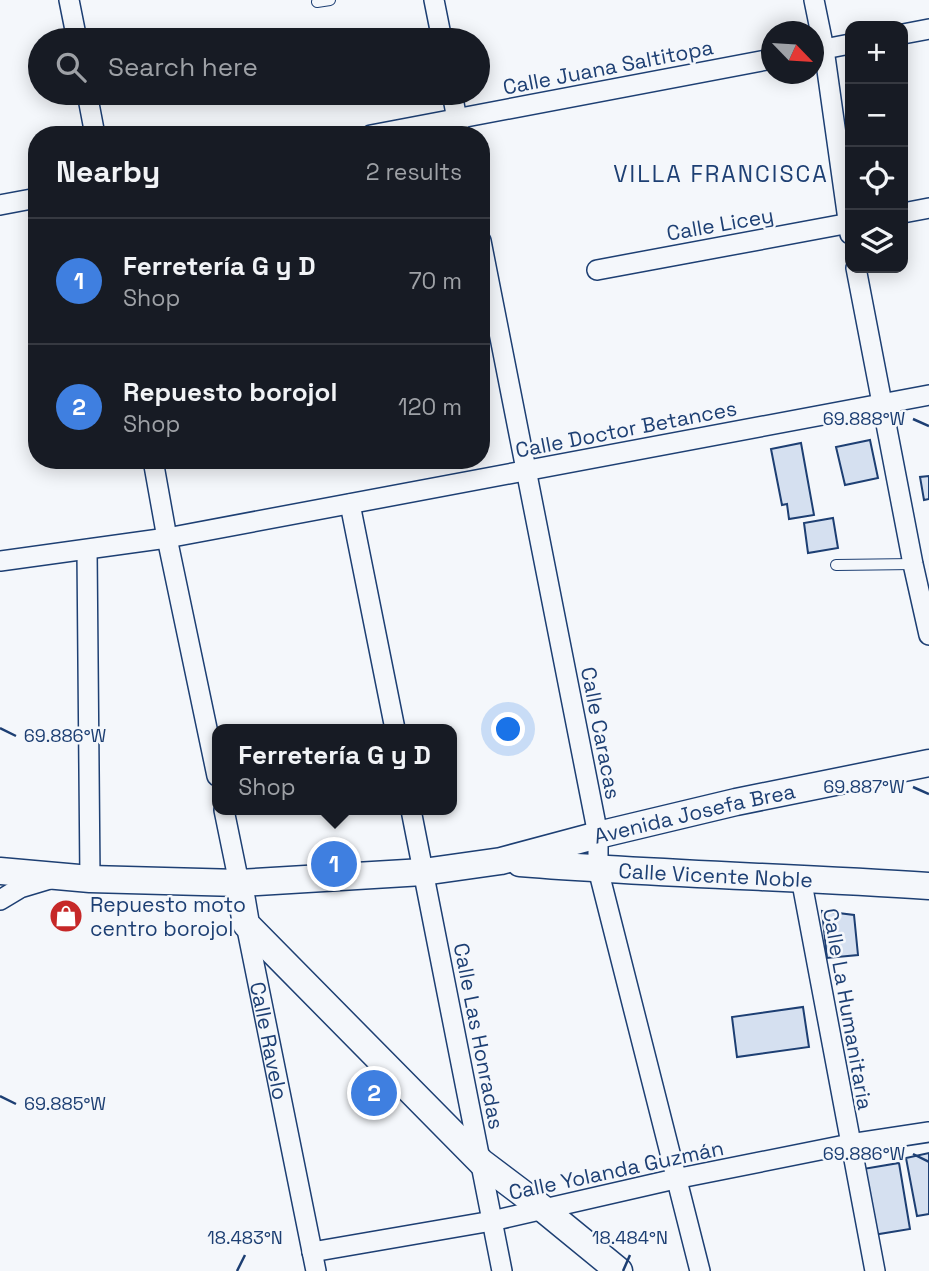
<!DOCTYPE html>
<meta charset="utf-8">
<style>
:root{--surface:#171b24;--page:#242831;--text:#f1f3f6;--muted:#9ea1a6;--line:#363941;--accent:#c62828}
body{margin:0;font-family:"Space Grotesk",sans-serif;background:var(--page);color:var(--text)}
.controls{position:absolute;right:21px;top:21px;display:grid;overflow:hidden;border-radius:14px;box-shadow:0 4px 18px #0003}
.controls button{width:63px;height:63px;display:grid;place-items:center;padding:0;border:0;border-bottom:2px solid var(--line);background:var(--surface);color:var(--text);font:35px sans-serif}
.compass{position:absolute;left:761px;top:21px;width:63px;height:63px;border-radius:50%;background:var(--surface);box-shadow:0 4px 18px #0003;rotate:115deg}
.you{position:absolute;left:509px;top:730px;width:24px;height:24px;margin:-18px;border:5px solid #fff;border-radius:50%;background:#1a73e8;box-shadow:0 0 0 10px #1a73e833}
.badge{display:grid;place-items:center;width:46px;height:46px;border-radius:50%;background:var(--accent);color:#fff;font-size:23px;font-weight:700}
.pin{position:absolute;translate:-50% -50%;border:4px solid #fff;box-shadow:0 2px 7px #0006}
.popup{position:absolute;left:212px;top:724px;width:245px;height:91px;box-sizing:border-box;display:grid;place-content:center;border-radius:14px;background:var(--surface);filter:drop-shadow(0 2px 5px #0005);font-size:23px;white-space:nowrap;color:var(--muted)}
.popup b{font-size:26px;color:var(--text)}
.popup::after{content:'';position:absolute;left:50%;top:100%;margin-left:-14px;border:14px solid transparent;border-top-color:var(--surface)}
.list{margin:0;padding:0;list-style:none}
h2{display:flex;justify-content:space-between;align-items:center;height:91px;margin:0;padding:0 28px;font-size:30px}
h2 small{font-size:23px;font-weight:400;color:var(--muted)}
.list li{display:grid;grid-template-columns:46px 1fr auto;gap:21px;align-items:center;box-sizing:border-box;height:126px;padding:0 28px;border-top:2px solid var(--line)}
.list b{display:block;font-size:26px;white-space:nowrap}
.list p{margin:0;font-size:23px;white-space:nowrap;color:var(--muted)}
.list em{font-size:23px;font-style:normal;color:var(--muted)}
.icon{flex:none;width:38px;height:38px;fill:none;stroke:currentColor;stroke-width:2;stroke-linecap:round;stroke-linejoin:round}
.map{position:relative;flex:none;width:929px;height:1271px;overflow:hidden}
.search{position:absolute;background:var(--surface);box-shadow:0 4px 18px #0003;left:28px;top:28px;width:462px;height:77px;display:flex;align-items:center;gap:18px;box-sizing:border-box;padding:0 24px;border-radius:38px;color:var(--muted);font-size:26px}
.panel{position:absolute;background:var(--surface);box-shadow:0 4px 18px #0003;left:28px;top:126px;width:462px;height:343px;border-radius:28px}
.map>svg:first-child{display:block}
.building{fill:#d5e0f0;stroke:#1d3f73;stroke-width:2}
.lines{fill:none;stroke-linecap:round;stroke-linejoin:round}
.lane-casing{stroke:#1d3f73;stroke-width:12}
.street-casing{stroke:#1d3f73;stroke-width:22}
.secondary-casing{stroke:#1d3f73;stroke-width:29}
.lane{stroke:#f4f7fb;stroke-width:10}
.street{stroke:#f4f7fb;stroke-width:19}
.secondary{stroke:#f4f7fb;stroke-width:26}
.ticks{fill:none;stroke:#1d3f73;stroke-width:2.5}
.labels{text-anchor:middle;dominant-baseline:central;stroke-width:5;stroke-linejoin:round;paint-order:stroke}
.street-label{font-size:21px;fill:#1d3f73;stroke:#f4f7fb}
.poi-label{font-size:21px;fill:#1d3f73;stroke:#f4f7fb;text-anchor:start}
.neighbourhood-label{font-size:23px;letter-spacing:2px;fill:#1d3f73;stroke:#f4f7fb}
.ticks-label{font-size:18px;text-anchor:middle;fill:#1d3f73;stroke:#f4f7fb;stroke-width:5;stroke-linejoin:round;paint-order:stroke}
</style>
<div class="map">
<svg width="929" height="1271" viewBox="0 0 929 1271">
<rect width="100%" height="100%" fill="#f4f7fb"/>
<path class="building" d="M870,440l8,38 -33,7 -9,-38z
M801,443l13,72 -25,4 -2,-15 -5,1 -11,-56z
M929,476v23l-5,1 -4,-23z
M833,518l5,30 -30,5 -4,-30z
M822,911l32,4 4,40 -31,3z
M803,1007l6,40 -72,10 -5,-40z
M929,1153v61l-12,2 -11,-58z
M899,1163l11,66 -37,6 -10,-66z"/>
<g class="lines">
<defs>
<path id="lane" d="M317,2l13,-2
M836,565l77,-1"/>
<g id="street">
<path d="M69,0l8,40"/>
<path d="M434,0l8,40"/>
<path d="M814,0l10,49 26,185"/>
<path d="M903,34l26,-5"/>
<path d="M814,51l36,-7"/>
<path d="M87,93l8,42"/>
<path d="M452,93l8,42"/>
<path d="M371,135l401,-76"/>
<path d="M0,205l37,-7"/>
<path d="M903,213l26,-5"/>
<path d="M481,241l117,594v34l102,402"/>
<path d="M856,268l57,296 16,71"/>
<path d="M597,270l253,-47"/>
<path d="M153,460l14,78 50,238"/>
<path d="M350,504l45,225"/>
<path d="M87,550l3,329"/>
<path d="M0,561l167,-23 762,-143"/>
<path d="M224,810l15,73"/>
<path d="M411,810l91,461"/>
<path d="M801,878l74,393"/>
<path d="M0,900l20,-12 30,-9"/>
<path id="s1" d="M246,924l70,347"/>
<path d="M312,1252l180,-31 183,-42 175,-35 79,-12"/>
</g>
<g id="secondary">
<path id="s2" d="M520,863c136,11 273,14 409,23"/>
<path id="s3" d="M0,871l90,8 149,4 184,-11 78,-11 97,-26 138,-33 193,-39"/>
<path d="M239,883l7,41 235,238 61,46 77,63"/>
</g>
</defs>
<use href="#lane" class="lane-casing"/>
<use href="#street" class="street-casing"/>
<use href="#secondary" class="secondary-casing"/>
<use href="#lane" class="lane"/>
<use href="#street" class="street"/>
<use href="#secondary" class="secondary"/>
</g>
<path class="ticks" d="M913,419l16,7M0,728l16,8M913,787l16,7M0,1096l16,8M913,1154l16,8M237,1271l8,-16M623,1271l7,-16"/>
<defs>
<symbol id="shop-disc" viewBox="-11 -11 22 22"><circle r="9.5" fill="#c62828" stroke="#f4f7fb"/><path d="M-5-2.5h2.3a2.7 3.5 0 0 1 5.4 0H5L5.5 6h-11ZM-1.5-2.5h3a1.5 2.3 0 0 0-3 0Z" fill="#fff"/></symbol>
</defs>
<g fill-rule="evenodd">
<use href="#shop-disc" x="47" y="897" width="38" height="38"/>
</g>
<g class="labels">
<g class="street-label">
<text transform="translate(608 67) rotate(-11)">Calle Juana Saltitopa</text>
<text transform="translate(720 224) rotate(-10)">Calle Licey</text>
<text transform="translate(626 429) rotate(-11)">Calle Doctor Betances</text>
<text transform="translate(601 733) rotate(79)">Calle Caracas</text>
<text stroke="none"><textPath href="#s3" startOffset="702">Avenida Josefa Brea</textPath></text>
<text stroke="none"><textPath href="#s2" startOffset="196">Calle Vicente Noble</textPath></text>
<text transform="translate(848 1009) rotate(80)">Calle La Humanitaria</text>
<text transform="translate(479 1036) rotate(79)">Calle Las Honradas</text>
<text stroke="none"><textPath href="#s1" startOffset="119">Calle Ravelo</textPath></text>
<text transform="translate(616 1170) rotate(-12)">Calle Yolanda Guzmán</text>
</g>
<g class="poi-label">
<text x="90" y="904">Repuesto moto<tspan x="90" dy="24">centro borojol</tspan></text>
</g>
<g class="neighbourhood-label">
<text x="721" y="174">VILLA FRANCISCA</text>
</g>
</g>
<g class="ticks-label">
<text x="864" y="425">69.888°W</text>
<text x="65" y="742">69.886°W</text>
<text x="864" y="793">69.887°W</text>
<text x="65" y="1110">69.885°W</text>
<text x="864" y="1160">69.886°W</text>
<text x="245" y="1244">18.483°N</text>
<text x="630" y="1244">18.484°N</text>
</g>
</svg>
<div class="controls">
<button>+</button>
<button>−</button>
<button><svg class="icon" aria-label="locate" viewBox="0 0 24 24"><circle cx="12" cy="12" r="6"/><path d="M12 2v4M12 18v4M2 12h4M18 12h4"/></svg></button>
<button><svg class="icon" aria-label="layers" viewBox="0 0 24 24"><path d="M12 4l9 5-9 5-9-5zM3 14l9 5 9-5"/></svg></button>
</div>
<svg class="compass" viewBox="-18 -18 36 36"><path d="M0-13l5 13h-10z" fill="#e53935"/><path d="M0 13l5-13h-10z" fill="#9ea1a6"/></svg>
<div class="you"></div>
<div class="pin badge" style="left:334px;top:864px;background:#3f7fe0">1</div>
<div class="popup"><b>Ferretería G y D</b>Shop</div>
<div class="pin badge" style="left:374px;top:1093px;background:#3f7fe0">2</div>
<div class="search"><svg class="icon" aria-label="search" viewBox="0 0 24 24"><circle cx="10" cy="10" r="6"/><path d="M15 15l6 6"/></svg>Search here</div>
<section class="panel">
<h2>Nearby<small>2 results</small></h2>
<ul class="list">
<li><span class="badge" style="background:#3f7fe0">1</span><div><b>Ferretería G y D</b><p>Shop</p></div><em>70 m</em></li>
<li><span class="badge" style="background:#3f7fe0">2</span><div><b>Repuesto borojol</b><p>Shop</p></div><em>120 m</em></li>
</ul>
</section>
</div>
